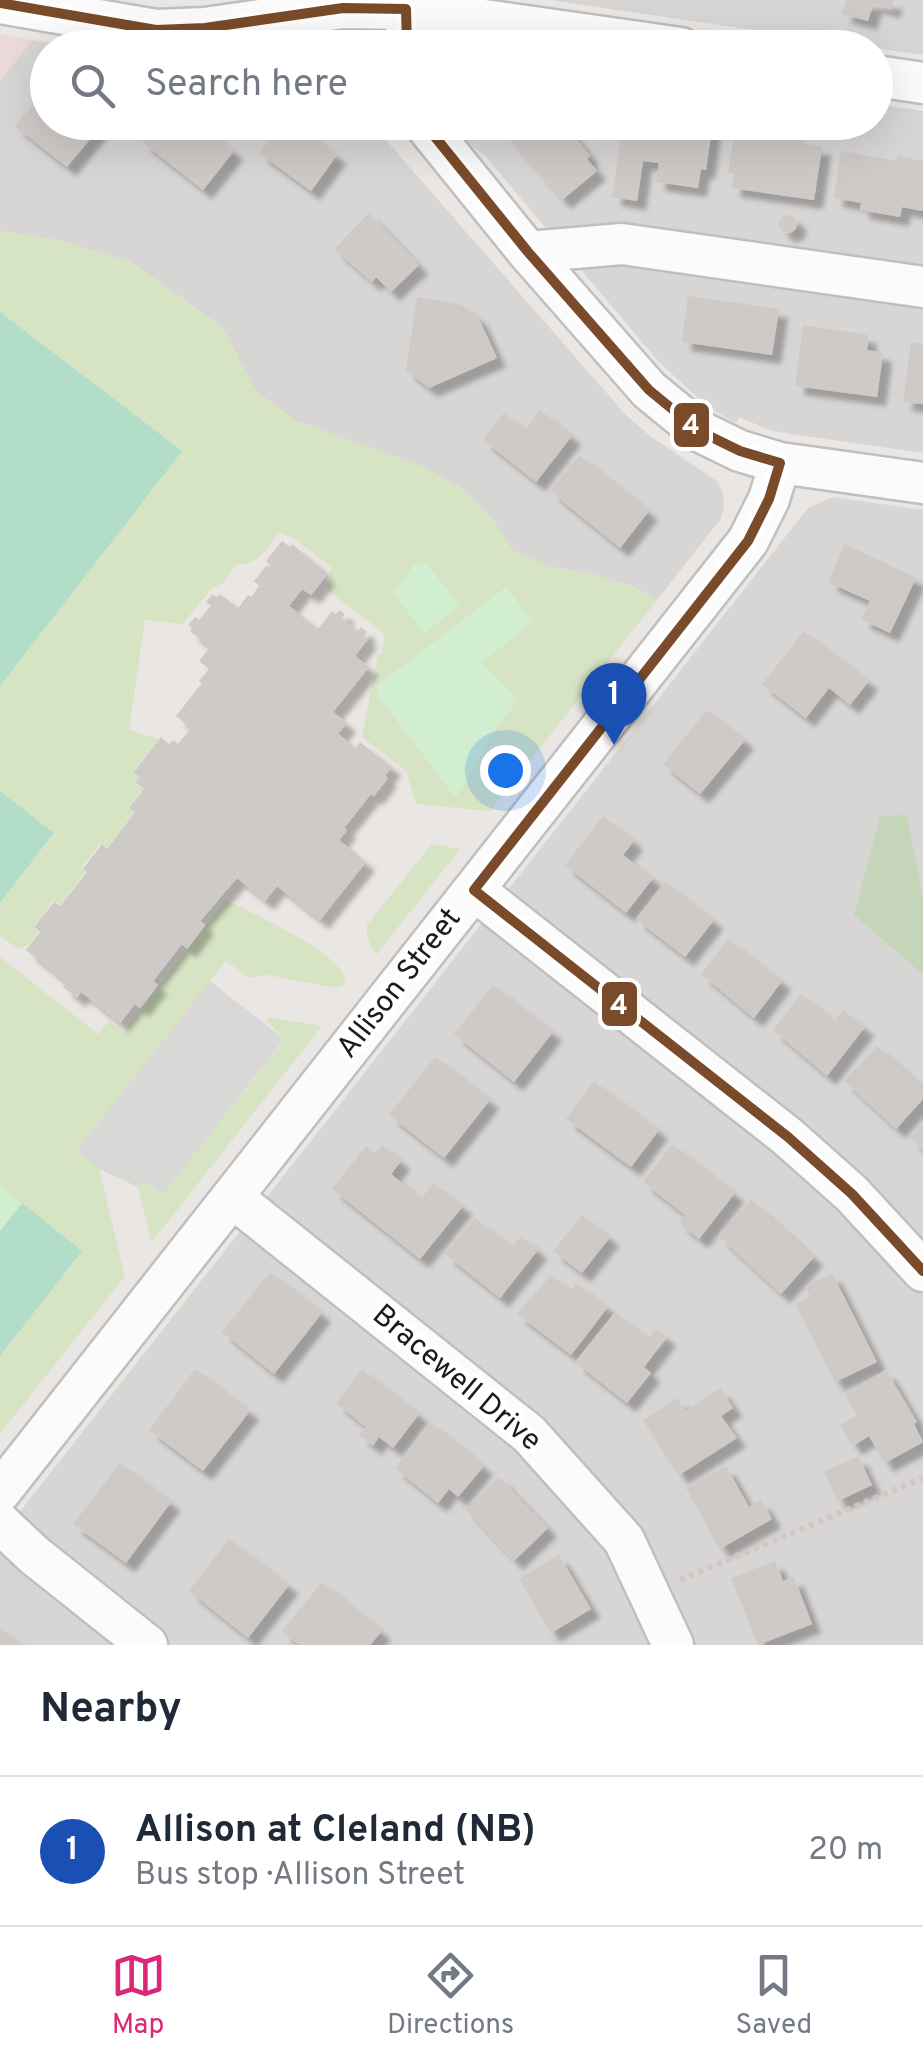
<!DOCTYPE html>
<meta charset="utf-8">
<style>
:root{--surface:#fff;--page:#f2f2f3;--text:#1f2937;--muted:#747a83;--line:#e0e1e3;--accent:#db2777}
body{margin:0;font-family:Overpass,sans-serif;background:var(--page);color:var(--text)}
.you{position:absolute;left:505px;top:770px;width:35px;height:35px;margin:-25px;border:8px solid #fff;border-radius:50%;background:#1a73e8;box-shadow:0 0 0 15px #1a73e833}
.badge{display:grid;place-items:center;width:65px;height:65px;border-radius:50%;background:var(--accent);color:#fff;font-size:32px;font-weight:700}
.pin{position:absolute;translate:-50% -82px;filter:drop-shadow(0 2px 5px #0008)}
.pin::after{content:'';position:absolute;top:52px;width:35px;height:30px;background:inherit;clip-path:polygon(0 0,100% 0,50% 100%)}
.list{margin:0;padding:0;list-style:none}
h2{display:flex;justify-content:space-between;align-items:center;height:130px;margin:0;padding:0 40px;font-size:42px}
h2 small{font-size:32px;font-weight:400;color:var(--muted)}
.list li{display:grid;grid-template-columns:65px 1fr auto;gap:30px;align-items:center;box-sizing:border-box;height:150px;padding:0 40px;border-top:2px solid var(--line)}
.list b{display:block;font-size:38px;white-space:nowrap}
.list p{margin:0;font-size:32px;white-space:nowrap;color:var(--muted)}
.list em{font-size:32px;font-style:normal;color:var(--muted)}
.icon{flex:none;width:55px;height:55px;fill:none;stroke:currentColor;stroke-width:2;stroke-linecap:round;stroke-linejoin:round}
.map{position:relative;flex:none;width:923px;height:1645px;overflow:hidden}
.search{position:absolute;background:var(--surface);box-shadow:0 10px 40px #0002;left:30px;right:30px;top:30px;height:110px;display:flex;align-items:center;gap:25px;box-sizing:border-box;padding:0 35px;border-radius:55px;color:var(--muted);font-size:38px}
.sheet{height:280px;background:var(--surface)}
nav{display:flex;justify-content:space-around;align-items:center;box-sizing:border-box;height:140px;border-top:2px solid var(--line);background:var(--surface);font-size:28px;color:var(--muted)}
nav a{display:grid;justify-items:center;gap:5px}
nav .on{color:var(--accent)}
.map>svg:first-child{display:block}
.residential{fill:#d8d6d5}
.commercial{fill:#eadad9}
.grass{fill:#d6e4c4;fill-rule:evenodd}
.forest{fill:#c5d5ba}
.park{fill:#d2eed1}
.pitch{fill:#b1ddc9}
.parking{fill:#d9d8d7}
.building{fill:#cecac8;filter:url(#shadow)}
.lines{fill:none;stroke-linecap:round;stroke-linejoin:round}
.minor-casing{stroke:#c0bfbe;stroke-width:45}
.path{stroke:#d4c6c5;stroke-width:6;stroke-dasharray:5 5;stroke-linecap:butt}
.minor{stroke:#fcfbfb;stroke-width:40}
.bus-1-casing{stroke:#fff;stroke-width:18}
.bus-1{stroke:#7a4b2a;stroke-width:10}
.labels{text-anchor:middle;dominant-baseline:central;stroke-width:10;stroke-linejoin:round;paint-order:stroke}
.street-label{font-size:30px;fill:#1b1b1b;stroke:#fff}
.line-badge{stroke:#fff;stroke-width:4}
.badge-label{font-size:28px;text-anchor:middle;font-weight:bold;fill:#fff}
</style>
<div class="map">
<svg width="923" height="1645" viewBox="0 0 923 1645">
<defs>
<filter id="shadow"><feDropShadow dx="9" dy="9" stdDeviation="2.5" flood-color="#0004"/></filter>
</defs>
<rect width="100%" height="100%" fill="#e9e6e3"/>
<path class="residential" d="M550,0h373v55l-47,-7z
M32,40l48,7 -32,1v74l323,1 254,291 25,22 68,46 5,12 1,15 -4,11 -63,80 -24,-13 -44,-14 -34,-5 -43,-18 -21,-33 -28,-28 -39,-22 -128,-46 -40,-30 -34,-64 -91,-65 -69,-21 -62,-10v-150z
M876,104l47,7v342l-132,-19 -22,-4 -30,-13 -3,6 -27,-15 -51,-47 -172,-204 -41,-34 431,-1z
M833,497l90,13v386l-16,-81 -53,100 69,60v670h-923v-108l808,-1029z"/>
<path class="commercial" d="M0,34l32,6 -32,41z"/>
<path class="grass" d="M0,231l62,10 69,21 91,65 34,64 40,30 128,46 39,22 28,28 21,33 43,18 34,5 44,14 24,13 -167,211 -74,-7 -10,-33 -44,-34 16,-83h4l3,-20 -58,-44 4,-23 -39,-30 -13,-4c-16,20 -20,31 -42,31l-14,19 -12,6 -28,35 -38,-4 -16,110 30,9 -25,32 6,5 -5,7 8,6 -14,18 5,6 -27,35 -6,-5 -20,25 4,4 -25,33 -7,-4 -20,26 5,5 -11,14 -10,2 -17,-12v-33l54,-69 -54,-41zM532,622l-51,41 37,37 -25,32 -37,65 -78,-112z
M432,844l28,5 -84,106 -9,-17v-13z
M226,900c27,14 116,52 120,82l-4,5 -6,1 -68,-13 -19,3 -23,-17 -150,190 23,18 26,107 -125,158v-78l82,-105 -82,-65v-229l98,77 11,-13 14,11z
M269,1017l53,9 -170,216 -14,-55 1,-5h7l17,12 121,-154 -17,-19z"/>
<path class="forest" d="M907,815l16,81v79l-69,-60 26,-99z"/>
<path class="park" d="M427,564l33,42 -36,27 -31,-40 21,-28z
M506,587l27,35 -52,41 37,37 -25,32 -37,66 -79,-103 1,-10z
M0,1186l22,17 -22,28z"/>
<path class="pitch" d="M0,312l182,139 -182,235z
M1,792l53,41 -54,70v-110z
M22,1203l60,48 -82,105v-125z"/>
<path class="parking" d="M210,981l74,58 -121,156 -17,-13h-6l-2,5 -39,-18 -23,-18z"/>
<path class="building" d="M846,0h48l-3,9 -18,-5 -5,17 -26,-7z
M48,86v36h47l5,5 -33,40 -52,-41z
M157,122h41l36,29 -31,39 -61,-48z
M281,122h12l44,33 -26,36 -52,-38z
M515,122h41l3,3 4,-3 27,34 -3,3 10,12 -35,29 -58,-69z
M623,122h55l34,6 -6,42 -5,-1 -3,19 -42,-6 3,-19 -16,-2 -6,40 -25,-4z
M735,130l71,11v3l16,3 -8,53 -83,-12 3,-15h-6z
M841,151l56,10v-5l26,5v50l-21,-4 -2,10 -40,-7 1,-7 -27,-5z
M369,213l50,52 -28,27 -15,-15 -4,5 -38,-33z
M779 224a9 9 0 1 1 18 0a9 9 0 1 1-18 0Z
M688,296l91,13 -7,46 -90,-13z
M417,297l45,8 16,12 19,41 -68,30 -23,-18z
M803,325l65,10 -1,15 16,3 -6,44 -82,-11z
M911,342l12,2v60l-20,-2z
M540,410l32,26 -36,46 -53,-42 21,-27 21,17z
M579,455l70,56 -29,37 -70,-57z
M282,541l8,6 2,-3 29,24 -2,2 7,6 -15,19 -9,-6 -13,17 29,23 14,-18 4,3 4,-4 5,4 -3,4 16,13 3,-4 6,5 -3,4 4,3 -13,17 14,11 -36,45 14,11 -9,11 18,14 4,-6 32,25 -7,9 3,2 -14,18 -3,-2 -27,34 3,2 -8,10 27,22 -46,58 -43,-34 -12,15 -28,-23 -37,43 5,4 -18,24 -5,-5 -29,37 5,4 -18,23 -5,-4 -15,19 -39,-31 -4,6 -14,-11 3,-5 -40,-32 14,-18 -6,-5 20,-25 6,4 27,-34 -4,-3 19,-25 5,5 28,-37 -6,-4 15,-19 -9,-7 5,-5 -6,-5 27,-35 8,7 4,-4 5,4 13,-16 -15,-12 26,-33 -3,-2 10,-12 -10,-8 11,-14 -20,-16 2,-3 -4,-3 7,-8 4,3 12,-14 -5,-4 6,-8 5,3 3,-3 18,14 10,-13 3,2 8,-11 -5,-5 12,-15h5l-5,-5z
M845,544l71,34 -26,55 -29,-14 9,-18 -42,-19z
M804,631l65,50 -19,24 -21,-17 -23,30 -44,-34z
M707,710l38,30 -45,54 -37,-30z
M603,816l31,25 -11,14 30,23 -27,35 -61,-48z
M665,882l49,38 -29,37 -49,-38z
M728,939l54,42 -28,37 -53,-44z
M493,985l60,47 -39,50 -60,-48z
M801,994l33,27 9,-11 22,17 -38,49 -54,-46z
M877,1046l46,41v12l-27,30 -52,-48z
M435,1057l55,43 -46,58 -55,-43z
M594,1081l65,49 -28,37 -65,-48z
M923,1125v25l-13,-12z
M672,1144l63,49 -36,46 -20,-16 6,-8 -42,-33z
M382,1145l19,16 -10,13 30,25 12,-16 30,23 -43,53 -88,-70 34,-43 9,8z
M751,1200l63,57 -33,37 -63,-58z
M582,1215l28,22 -28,36 -29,-22z
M475,1218l37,29 9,-11 17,14 -38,48 -55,-44z
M270,1272l52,41 -48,61 -52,-42z
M832,1273l45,89 -42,20 -40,-78 15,-8 -5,-9z
M551,1275l20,15 5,-7 32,24 -37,48 -54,-41z
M615,1312l33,27 8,-10 11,8 -23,30 7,6 -24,30 -52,-41z
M195,1369l55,42 -47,60 -54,-41z
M362,1369l57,45 -26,34 -14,-11 -6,9 -14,-11 7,-8 -30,-24z
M886,1370l31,52 -3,2 9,18 -38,21 -16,-27 -16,10 -13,-21 17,-10 -12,-21z
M720,1388l13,20 -12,8 16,22 -58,37 -36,-55 34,-22 9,13z
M430,1422l54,44 -26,31 -9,-8 -11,14 -43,-35z
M858,1456l14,29 -34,16 -14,-29z
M120,1463l51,39 -45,61 -53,-39z
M726,1466l23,41 12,-7 11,19 -52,30 -34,-61z
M499,1477l49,51 -34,33 -49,-52z
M229,1539l60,46 -41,53 -59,-47z
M559,1555l32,54 -40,24 -32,-55z
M775,1561l8,20 11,-4 18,47 -54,21 -27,-67z
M322,1582l60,49 -12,14h-71l-17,-14z
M0,1628l22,17h-22z"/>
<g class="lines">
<defs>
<path id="minor" d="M0,3l156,27 49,-2 138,-20 63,1 275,39
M406,9l1,39
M876,76l47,7
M423,122l105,130 121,138 50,41 41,20 40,12 143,20
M528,252l94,-8 301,43
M474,890l314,247 64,57 71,77
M232,1197l297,237 95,106 49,105
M0,1492l748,-951 21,-42 11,-36
M0,1523l34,32 113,90"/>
</defs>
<use href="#minor" class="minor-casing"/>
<path class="path" d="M680,1580l243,-102"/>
<use href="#minor" class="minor"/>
<defs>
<path id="bus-1" d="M0,3l156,27 49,-2 138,-20 63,1 1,39
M423,122l105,130 121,138 50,41 41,20 40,12 -11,36 -21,42 -274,349 314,247 64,57 71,77"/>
</defs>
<use href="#bus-1" class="bus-1-casing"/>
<use href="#bus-1" class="bus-1"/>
</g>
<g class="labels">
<g class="street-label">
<text transform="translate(400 984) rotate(-52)">Allison Street</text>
<text transform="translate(456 1379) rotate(40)">Bracewell Drive</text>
</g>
</g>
<g class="line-badge">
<rect x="672" y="401" width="39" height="48" rx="10" fill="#7a4b2a"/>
<rect x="600" y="980" width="39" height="48" rx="10" fill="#7a4b2a"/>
</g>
<g class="badge-label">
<text x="691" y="434">4</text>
<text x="619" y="1014">4</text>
</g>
</svg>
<div class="you"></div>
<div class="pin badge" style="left:614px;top:745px;background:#1a4fb4">1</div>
<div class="search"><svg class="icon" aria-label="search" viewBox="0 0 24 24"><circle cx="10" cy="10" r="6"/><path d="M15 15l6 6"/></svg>Search here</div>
</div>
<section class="sheet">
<h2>Nearby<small></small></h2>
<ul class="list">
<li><span class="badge" style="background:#1a4fb4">1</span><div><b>Allison at Cleland (NB)</b><p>Bus stop · Allison Street</p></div><em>20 m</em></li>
</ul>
</section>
<nav>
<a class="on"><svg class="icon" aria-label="map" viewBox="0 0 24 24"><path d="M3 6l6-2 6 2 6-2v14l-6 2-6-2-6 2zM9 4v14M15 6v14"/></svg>Map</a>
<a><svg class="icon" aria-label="directions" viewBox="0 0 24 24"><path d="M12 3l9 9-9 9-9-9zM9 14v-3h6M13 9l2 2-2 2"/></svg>Directions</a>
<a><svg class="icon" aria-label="saved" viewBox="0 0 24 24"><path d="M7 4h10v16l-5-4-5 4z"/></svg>Saved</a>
</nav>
